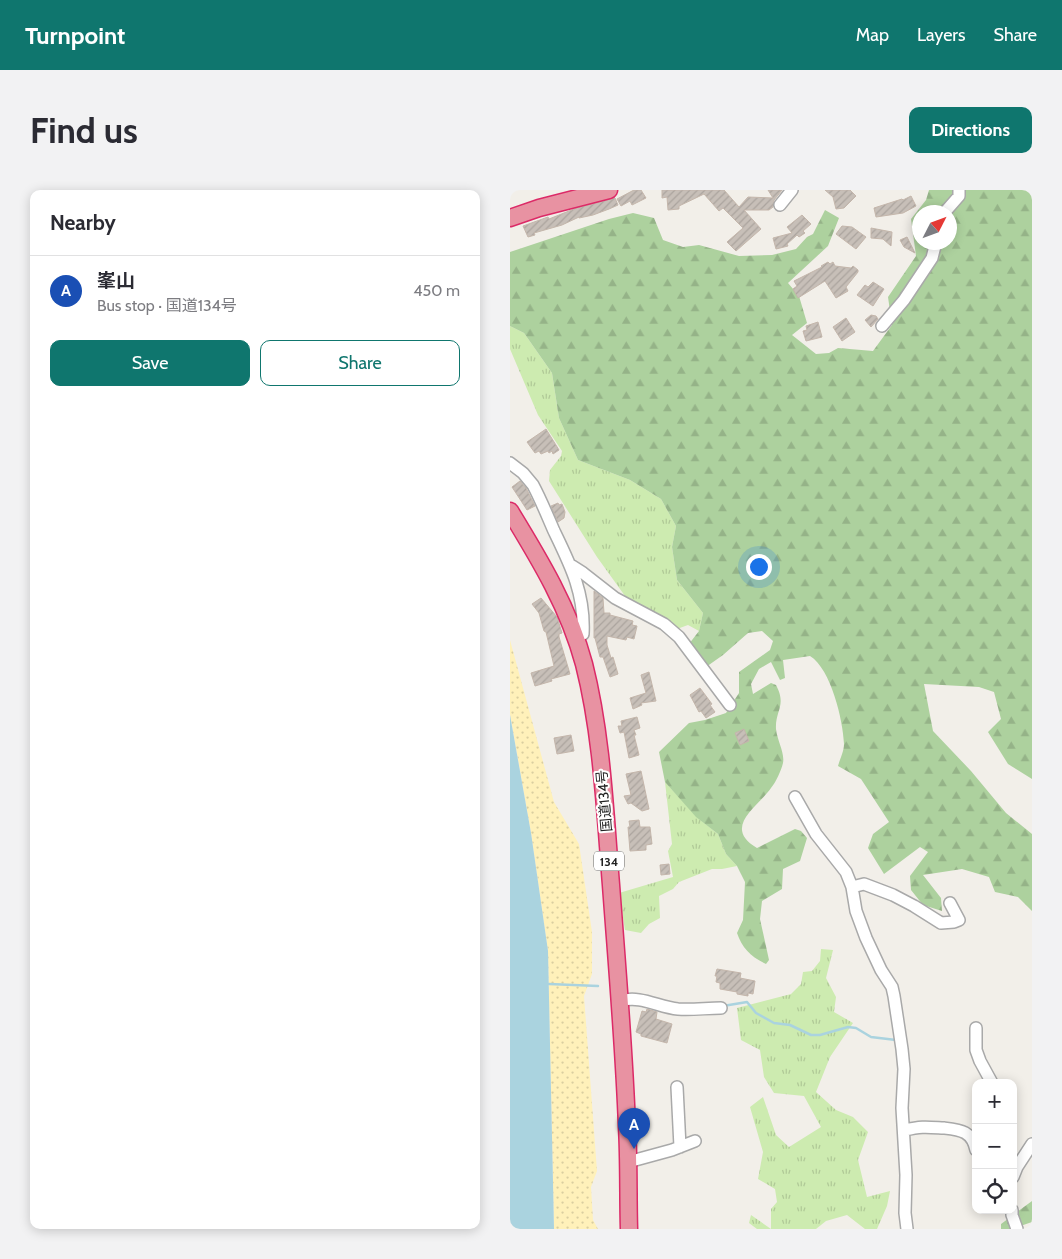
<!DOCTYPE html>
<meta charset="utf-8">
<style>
:root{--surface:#fff;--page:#f2f2f3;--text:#2b2b33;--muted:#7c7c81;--line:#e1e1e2;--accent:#0f766e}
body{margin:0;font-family:Cabin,"Noto Sans JP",sans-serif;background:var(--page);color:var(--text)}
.controls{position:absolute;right:15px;bottom:15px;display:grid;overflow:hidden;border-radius:10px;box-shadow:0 2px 12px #0003}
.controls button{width:45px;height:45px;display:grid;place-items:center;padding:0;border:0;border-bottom:1px solid var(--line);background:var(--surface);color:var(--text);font:25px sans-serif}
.compass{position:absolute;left:402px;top:15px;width:45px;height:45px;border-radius:50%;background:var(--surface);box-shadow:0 2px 12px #0003;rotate:48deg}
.you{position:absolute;left:248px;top:376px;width:18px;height:18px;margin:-12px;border:4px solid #fff;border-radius:50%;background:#1a73e8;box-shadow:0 0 0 8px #1a73e833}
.badge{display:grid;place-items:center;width:32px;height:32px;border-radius:50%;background:var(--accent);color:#fff;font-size:16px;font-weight:700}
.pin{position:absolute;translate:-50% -41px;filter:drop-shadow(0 1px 2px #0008)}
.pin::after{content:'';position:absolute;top:26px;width:18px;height:15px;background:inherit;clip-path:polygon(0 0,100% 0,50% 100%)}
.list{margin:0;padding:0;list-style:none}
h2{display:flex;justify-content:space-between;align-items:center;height:65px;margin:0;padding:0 20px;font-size:21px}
h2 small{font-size:16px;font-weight:400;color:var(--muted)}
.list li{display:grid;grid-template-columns:32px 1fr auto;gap:15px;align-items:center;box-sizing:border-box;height:70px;padding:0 20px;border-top:1px solid var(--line)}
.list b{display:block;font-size:19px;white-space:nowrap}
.list p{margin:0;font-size:16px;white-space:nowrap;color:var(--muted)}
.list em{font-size:16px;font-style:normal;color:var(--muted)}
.actions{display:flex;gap:10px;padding:15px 20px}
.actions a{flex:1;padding:11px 0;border:1px solid var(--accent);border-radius:10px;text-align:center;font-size:18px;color:var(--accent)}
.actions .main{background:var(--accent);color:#fff}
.icon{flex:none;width:28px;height:28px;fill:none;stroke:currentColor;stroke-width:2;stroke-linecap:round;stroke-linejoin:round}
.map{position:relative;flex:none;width:522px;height:1039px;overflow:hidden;border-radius:10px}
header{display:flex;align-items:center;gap:30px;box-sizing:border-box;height:70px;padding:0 25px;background:var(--accent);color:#fff}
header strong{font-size:24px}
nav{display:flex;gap:28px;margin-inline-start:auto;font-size:18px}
.intro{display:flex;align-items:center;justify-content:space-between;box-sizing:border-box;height:120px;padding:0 30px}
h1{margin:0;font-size:35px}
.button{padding:12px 22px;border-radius:10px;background:var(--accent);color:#fff;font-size:18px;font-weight:700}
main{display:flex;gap:30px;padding:0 30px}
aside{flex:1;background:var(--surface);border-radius:10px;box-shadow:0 2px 12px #0003}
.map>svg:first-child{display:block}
.grass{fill:url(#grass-tufts)}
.forest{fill:url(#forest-firs);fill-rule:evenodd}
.sand{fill:url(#sand-dots)}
.water{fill:#aad3df}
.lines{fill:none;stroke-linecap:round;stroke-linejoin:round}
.stream{stroke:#aad3df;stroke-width:2.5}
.building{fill:url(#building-hatch);stroke:#c4b6ab}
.minor-casing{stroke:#a9a9a9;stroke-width:14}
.highway-casing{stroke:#dc2a67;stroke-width:19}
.minor{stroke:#fff;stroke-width:11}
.highway{stroke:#e892a2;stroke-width:16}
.labels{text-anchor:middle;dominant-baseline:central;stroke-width:4;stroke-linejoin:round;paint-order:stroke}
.shield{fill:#fff;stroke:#646464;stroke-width:1}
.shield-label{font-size:12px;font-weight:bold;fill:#222}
.street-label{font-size:14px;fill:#222;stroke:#fff}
</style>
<header>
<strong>Turnpoint</strong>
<nav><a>Map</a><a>Layers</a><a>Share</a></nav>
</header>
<div class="intro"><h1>Find us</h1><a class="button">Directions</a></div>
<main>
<aside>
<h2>Nearby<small></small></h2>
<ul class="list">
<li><span class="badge" style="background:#1a4fb4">A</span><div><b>峯山</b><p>Bus stop · 国道134号</p></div><em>450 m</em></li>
</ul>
<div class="actions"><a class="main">Save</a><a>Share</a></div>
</aside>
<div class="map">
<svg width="522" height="1039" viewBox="0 0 522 1039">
<defs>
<pattern id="grass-tufts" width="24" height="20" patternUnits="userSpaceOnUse" patternTransform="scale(1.25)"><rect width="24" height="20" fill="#cdebb0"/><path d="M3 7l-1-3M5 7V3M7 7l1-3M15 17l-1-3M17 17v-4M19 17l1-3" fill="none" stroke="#b0c997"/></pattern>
<pattern id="forest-firs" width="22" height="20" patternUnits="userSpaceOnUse" patternTransform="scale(1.25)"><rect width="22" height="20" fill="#add19e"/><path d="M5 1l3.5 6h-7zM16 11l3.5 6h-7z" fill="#95b388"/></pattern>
<pattern id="sand-dots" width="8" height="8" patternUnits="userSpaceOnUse" patternTransform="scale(1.25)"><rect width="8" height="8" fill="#fff1ba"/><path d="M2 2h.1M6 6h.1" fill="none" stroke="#dacea0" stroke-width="1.8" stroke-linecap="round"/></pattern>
<pattern id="building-hatch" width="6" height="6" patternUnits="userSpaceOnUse" patternTransform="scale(1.25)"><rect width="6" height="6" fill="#c7bfb8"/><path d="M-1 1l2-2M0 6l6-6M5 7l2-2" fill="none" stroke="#aba49e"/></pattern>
</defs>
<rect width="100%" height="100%" fill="#f2efe9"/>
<path class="grass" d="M0,136l14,7 28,40 7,45 19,42 52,20 31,19 15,27 -4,21 5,33 26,33 -4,18 -11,-6 -11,4 -23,-17 -29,-16 -28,-39 -48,-76 1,-11 11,-14 1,-5 -24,-36 -28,-66z
M155,592l34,37 19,15 8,20 11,12 -15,3h-10l-33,13 -6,7 -14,7 1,22 -11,6 -8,9 -16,-3 -6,-37 54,-16 -5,-26 4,-7z
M311,759l12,1 -7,28 10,19 -2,15 19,11 -23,34 -14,35 20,18 17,7 15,15 -10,28 9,37 23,-6 -3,15 -10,23h-12l-18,-14 -21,6 -10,8h-59l-8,-6 2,-8 20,14v-20l6,-7 -2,-13 -17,-10 5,-27 -13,-45 13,-10 13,38 13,12 32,-20 -17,-31 -30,-3 -10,-16 -4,-27 -19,-10 -4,-32 54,-14 10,-10 2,-12 9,-1 8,-10z"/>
<path class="forest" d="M419,0h103v589l-24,-15 -20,-32 13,-13 -7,-27 -15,-5 -55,-3 9,47 38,40 35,42 26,21v77l-14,-14 -23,-5 -6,-15 -27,-8 -39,6 18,23 1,13 -19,-6 -12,-15 -1,-14 18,-24 -8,-5 -36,27 -16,-26 5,-14 16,-12 -28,-43 -23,-13c2,-7 6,-15 6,-22 -1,-24 -13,-75 -34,-88l-27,4 2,18 -5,2 -9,-18 -12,7 -8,15 2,10 18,-11 5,2c11,21 -1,25 0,44 1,11 9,24 7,34 -2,8 -7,19 -12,25 -14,20 -49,39 -14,60l38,-19 6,2 6,7 -7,23 -17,8 -1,20 -20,12 -2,18 9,41 -3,4c-15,-7 -24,-16 -29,-31l6,-13 2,-38 -8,-16 -11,-12 -8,-20 -22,-17 -31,-35 -6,-30 30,-29 16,-3 21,-7 13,-20v-21l31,-22 3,-9 -11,-10 -14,2 -25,22 -17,12 -17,-23 10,-13 4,-18 -26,-33 -5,-33 4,-21 -15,-27 -31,-19 -52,-20 -19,-42 -7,-45 -28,-40 -14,-7v-74l99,-33 24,-6 21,5 9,22 20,7 16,-2 40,11 33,-1 24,-6 11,-12 6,-3 12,-24 14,8 -11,28 -40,37 11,13 8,27 -15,12 24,19 13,-1 9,-5 35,3 19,-26 -4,-28 28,-41 -5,-37 15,-19zM410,22h30v30h-30z
M522,1011v21l-20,7h-11v-5z"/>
<path class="sand" d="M0,450l44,162 25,42 13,88v42l-8,22 13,175 -6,16 2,33 5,9h-44l-6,-278 -17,-118 -21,-119z"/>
<path class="water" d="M0,525l21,118 17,118 6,278h-44z"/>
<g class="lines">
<path class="stream" d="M39,794l49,2
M213,816l24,-4 9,11 18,10 16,2 21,10h9l28,-8 8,1 15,9 25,3"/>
</g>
<path class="building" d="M124,0h7l5,8 -14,7 -2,-4 -9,5 -4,-7z
M152,0h62l15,17 9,-10 25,1 -5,-8h14l-8,10 -1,7 -4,3h-25l17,19 -25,22 -9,-9 16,-14 -20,-20 -4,3 -15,-17 -25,12v3l-11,1 -1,-13 -5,1z
M315,0h25l6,6 -12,12 -8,1 -3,-12z
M401,6l5,10 -13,7 -27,4 -2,-9 28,-9 1,1z
M105,8l3,7 -9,4 -16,6 -14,3v-1l-17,8 -28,8 1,2 -7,2 -5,-11 25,-9 1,2 25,-10z
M292,25l9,9 -8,7 2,2 -6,4 -2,-2 -10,9 1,2 -12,3 -3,-11 19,-5 -5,-6z
M332,36l10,1 14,10 -10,12 -20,-15z
M361,38l21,4 -1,14 -8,-7 -12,-1z
M397,47l8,16 -11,-6 -4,-7z
M318,72l2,2 3,-2 2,4 16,2 2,-2 5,4v2l-12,15 2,4 -12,7 -11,-17 -27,17 -5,-9 4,-3 -3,-5 28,-14 -1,-1z
M363,92l11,7 -11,17 -16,-11 8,-10 3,2z
M361,125l5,1 2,3 -7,8 -6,-7z
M336,128l9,14 -13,9 -9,-14z
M308,132l4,15 -16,4 -3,-10 4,-1 -1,-4z
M36,239l13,21 -6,4 -1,-3 -3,2 -1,-2 -7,3 -2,-3 -4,2 -8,-11z
M10,291l6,7 9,18 -8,4 -15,-23z
M48,313l1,2 3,-1 3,8 -1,6 -6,4 -7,-16z
M84,401l9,7 1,15h6v2l23,6 -1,4 5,1 -3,13 -7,-2 -1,3 -19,-4v9l4,13 2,-1 5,17 -8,3 -7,-20h-3l-5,-19h-1z
M31,408l16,19 5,16 -3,1v3l11,37 -19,5 1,2 -17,5 -4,-13 23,-7 -8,-34 -2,-1 -5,-18 -7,-9z
M139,482l7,29 -15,2 1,2 -9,4 -3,-11 16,-5 -5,-18z
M190,498l12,16 -2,1 5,7 -9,6 -5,-7 -2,1 -9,-17z
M127,527l3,11 -6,2 2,5h-2l5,20 -10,3 -5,-26 -4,1 -2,-7h4l-1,-5z
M234,539l5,12 -9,4 -5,-12z
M61,545l3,16 -17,3 -3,-16z
M131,581l8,38 -7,2 -11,-8 -3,1 -4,-8 7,-1 -5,-21z
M129,630l1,7h10l2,17 -6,1v5l-16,1 -2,-24h2l-1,-6z
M159,674l1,10 -9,1 -1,-10z
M207,779l24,4 -1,5 15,3 -2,13 -5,-1v3l-11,-2v-2l-17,-3v-6l-4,-1 1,-6h-2z
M137,819l10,3 -1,7 16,5 -5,19 -26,-7v-2l-5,-2 6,-21 4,1z"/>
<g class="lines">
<defs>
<path id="minor" d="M270,15l12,-15
M435,22l14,-16v-6
M372,136l22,-26 28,-42 4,-16
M0,273l13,10 10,12c8,15 14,30 21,46 17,35 31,63 29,103l-7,4
M62,376l11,7 32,25 49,26 15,13 51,68
M285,607l21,37 30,38 6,15 4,24 10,27 15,32 11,17 2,9 8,53 2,20 -2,39 4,67 -1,38 2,16
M342,697l12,-3 29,11 21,11 27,17 13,-1 5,-2 -9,-17
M110,811c21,-6 38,6 58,8 14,1 29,-1 43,-1
M466,838v22l4,11 12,22
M167,897l3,60
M395,940c17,-4 22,-3 39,-2 17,2 28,3 32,22
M118,972l44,-12 23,-9
M503,987l4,-10 15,-23
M502,1020v5l5,14"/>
<path id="highway" d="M0,28l29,-10 70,-18
M0,321c30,49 59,97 74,153 18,71 21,147 27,221 6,81 13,161 16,242 2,34 1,68 2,102"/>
</defs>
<use href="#minor" class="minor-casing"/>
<use href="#highway" class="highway-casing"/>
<use href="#minor" class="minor"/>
<use href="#highway" class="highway"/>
</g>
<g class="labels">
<rect class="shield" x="84" y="661.5" width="30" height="19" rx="4"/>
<g class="shield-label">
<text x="99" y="671">134</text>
</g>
<g class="street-label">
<text transform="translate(94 611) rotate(-95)">国道134号</text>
</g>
</g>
</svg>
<div class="controls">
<button>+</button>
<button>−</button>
<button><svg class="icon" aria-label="locate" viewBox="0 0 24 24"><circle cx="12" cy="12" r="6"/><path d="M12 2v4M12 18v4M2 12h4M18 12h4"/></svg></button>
</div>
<svg class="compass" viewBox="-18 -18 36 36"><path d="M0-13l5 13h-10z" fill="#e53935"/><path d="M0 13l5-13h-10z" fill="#7c7c81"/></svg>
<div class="you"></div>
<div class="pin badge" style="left:124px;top:959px;background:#1a4fb4">A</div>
</div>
</main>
